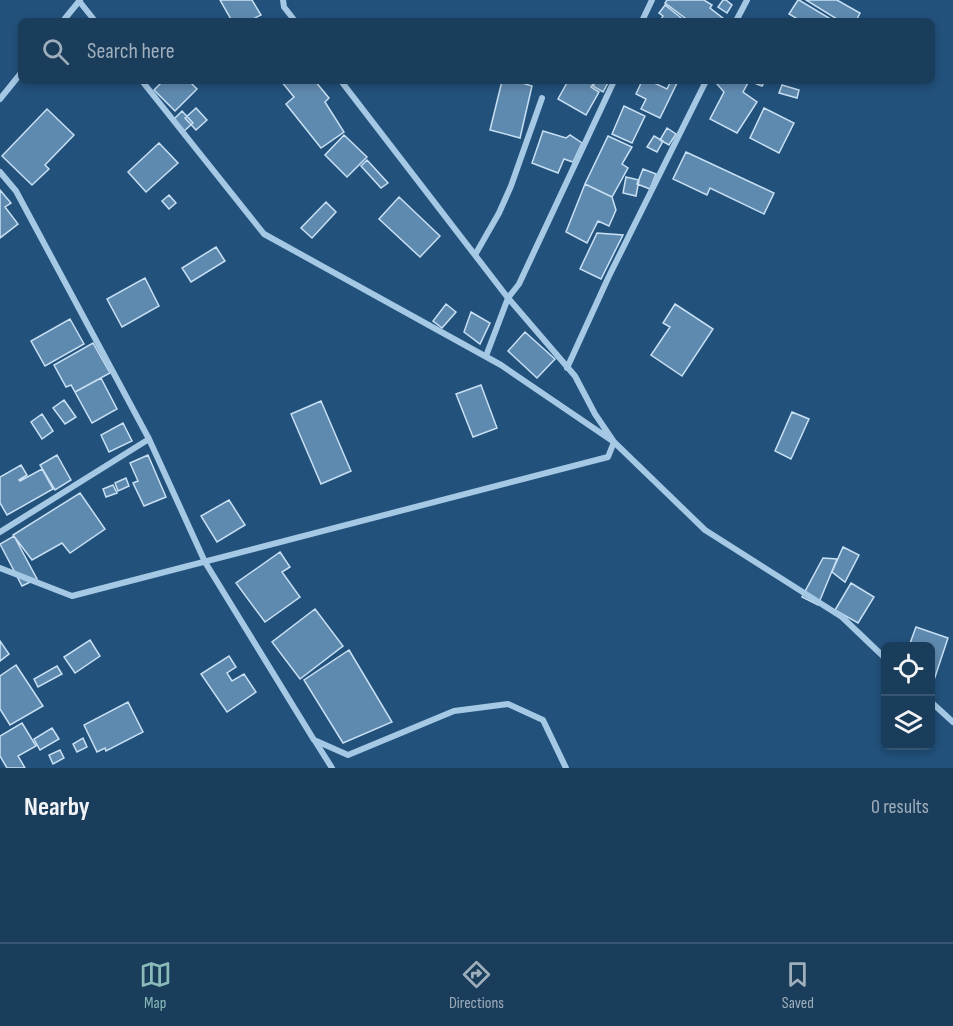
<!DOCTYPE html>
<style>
:root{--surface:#1a3d5c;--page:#234462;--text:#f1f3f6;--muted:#9faebb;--line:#385672;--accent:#8bbbb9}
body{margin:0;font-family:"Sofia Sans Condensed",sans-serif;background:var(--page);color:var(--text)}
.controls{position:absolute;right:18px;bottom:18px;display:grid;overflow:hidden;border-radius:9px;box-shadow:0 3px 9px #0003}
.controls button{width:54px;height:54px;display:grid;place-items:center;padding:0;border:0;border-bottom:2px solid var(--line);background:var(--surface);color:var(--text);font:30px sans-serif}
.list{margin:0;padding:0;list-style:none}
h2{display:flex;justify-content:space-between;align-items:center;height:78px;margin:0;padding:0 24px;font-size:26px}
h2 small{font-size:20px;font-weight:400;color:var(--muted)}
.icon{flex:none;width:33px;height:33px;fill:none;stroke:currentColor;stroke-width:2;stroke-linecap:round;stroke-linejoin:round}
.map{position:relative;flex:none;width:953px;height:768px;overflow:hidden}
.search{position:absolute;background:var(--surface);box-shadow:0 3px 9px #0003;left:18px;right:18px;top:18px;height:66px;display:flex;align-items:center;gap:15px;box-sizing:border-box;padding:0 21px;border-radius:9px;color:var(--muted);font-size:22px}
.sheet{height:174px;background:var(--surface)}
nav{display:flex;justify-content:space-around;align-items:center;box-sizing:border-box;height:84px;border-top:2px solid var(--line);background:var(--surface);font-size:16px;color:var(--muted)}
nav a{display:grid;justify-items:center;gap:3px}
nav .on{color:var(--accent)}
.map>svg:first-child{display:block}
.building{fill:#5f8aaf;stroke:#c8e0f4;stroke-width:1.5}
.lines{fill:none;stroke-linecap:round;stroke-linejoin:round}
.minor{stroke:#a5c8e5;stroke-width:6}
</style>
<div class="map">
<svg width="953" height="768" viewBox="0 0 953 768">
<rect width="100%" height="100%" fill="#22517b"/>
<path class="building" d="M220,0h32l9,15 -8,4 1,2h-22z
M667,0h37l8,5 -2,3 14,11 -1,2h-34l-24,-18z
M723,0h3l6,5 -5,8 -9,-6z
M798,0h1l35,21h-33l-12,-7z
M806,0h31l23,13 -4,8h-16z
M665,5l20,16h-25l3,-5 -4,-3z
M163,81h26l8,8 -22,22 -21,-21z
M281,81h34l14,17 -4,4 19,30 -23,16 -35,-44 8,-7z
M502,81h21l-1,2 10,3 -12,52 -30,-8z
M568,81h27l-4,6 8,5 -13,23 -28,-16z
M596,81h13l-6,11 -10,-6z
M642,81h8l17,8 4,-8h7l-18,37 -19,-9 5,-10 -10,-5z
M719,81h46l-3,5 -13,-5 -6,11 14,10 -20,31 -27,-14 14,-27 -7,-8z
M782,85l17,5 -2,8 -18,-5z
M624,106l21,10 -13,27 -20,-9z
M196,108l11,12 -11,10 -11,-12z
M764,108l30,15 -15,30 -29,-15z
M47,109l27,26 -29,30 4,4 -17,16 -30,-29z
M182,111l11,12 -11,10 -10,-12z
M667,128l9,6 -7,11 -9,-5z
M543,131l23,7 4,-3 12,8 -9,19 -9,-3 -6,14 -26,-10z
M344,135l23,22 -20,20 -22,-22z
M608,136l24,11 -10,17 6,4 -16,29 -27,-13z
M654,136l9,5 -6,11 -10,-5z
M159,143l19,20 -32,29 -18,-20z
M686,152l88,41 -10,21 -54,-26 -3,7 -34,-16z
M367,160l21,23 -7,5 -20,-22z
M643,169l13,5 -6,15 -13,-5z
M626,177l13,3 -3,16 -13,-3z
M585,184l27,13 4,13 -7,16 -11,-5 -11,22 -21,-11z
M0,190l11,13 -6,4 13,17 -18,14z
M169,195l7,8 -7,6 -7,-8z
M399,197l41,39 -20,21 -41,-38z
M326,202l10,10 -24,26 -11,-10z
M597,233l26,2 -22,44 -21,-10z
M216,247l9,14 -34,21 -9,-14z
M145,278l14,28 -37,21 -15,-28z
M446,304l10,8 -14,16 -9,-7z
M675,304l38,25 -31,47 -31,-21 19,-28 -7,-4z
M471,312l19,11 -10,21 -16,-12z
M70,319l14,25 -39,22 -14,-25z
M525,332l30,27 -18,19 -29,-27z
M93,343l17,30 -35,19 -4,-7 -5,2 -12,-22z
M101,378l16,31 -25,14 -17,-31z
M481,385l16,43 -24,9 -17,-43z
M64,400l12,17 -11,7 -12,-16z
M321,401l30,70 -30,13 -30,-70z
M792,412l17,7 -18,40 -16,-8z
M42,414l11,17 -11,8 -11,-17z
M123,423l9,18 -23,11 -8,-17z
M57,455l14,25 -16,10 -15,-25z
M148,455l18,42 -22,9 -11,-23 5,-2 -8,-18z
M21,465l6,10 -8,5 1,1 22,-12 11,20 -46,26 -7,-12v-26z
M126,478l3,8 -11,5 -3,-8z
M113,485l4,8 -11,4 -3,-8z
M80,493l25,36 -35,24 -8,-10 -30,17 -19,-25z
M229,500l16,25 -28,17 -16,-26z
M14,536l23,43 -15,7 -22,-42z
M843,547l16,8 -14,27 -13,-10z
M280,552l10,15 -8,5 18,25 -35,25 -29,-39z
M823,558l14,1 -19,46 -16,-8z
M851,583l23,14 -16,26 -23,-13z
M315,609l28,37 -43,33 -28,-37z
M916,627l32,11 -14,42 -4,-1v-33h-21z
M90,640l10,16 -25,17 -11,-16z
M0,641l9,13 -9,7z
M349,650l43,72 -49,21 -39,-63z
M229,656l7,11 -9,6 5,8 12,-7 12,18 -29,20 -26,-38z
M16,665l27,41 -33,19 -10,-16v-33z
M57,666l5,8 -24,13 -4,-8z
M128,702l15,30 -37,19 -1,-3 -8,4 -13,-27z
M22,723l14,23 -18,10 7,12h-18l-7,-12v-20z
M52,728l7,11 -19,11 -6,-11z
M83,738l4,9 -10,5 -4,-8z
M60,750l4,8 -11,6 -4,-9z"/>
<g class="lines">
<path class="minor" d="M283,0l1,7 11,14
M79,1l16,20
M63,21l17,-21
M642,21l10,-21
M736,21l11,-21
M142,81l122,153 237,131 113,77 91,88 137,87 44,42
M0,99l21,-26
M0,172l16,19 133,248 56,123 109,178 34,15 106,-44 54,-7 35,16 23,48
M475,255l24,-42 12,-27 31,-88
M486,356l22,-58 11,-14 95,-203
M567,368l42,-92 97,-195
M0,532l149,-93
M0,568l72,28 536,-139 6,-15 -19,-28 -20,-38 -67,-78 -167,-217
M930,701l23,21
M315,741l17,27"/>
</g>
</svg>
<div class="controls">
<button><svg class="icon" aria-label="locate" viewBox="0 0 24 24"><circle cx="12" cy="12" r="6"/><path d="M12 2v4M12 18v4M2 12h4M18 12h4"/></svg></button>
<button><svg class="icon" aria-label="layers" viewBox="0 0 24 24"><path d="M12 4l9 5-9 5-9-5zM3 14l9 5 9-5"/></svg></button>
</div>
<div class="search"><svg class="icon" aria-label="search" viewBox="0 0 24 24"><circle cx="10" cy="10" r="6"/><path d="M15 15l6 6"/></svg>Search here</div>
</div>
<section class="sheet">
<h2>Nearby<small>0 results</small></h2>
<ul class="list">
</ul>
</section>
<nav>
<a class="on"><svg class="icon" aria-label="map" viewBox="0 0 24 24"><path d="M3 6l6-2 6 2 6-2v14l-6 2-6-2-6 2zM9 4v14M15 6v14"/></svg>Map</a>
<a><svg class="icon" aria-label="directions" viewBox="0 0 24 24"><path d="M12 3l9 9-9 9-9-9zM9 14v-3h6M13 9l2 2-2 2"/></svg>Directions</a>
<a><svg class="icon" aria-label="saved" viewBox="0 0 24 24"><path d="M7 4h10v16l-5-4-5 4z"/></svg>Saved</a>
</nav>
